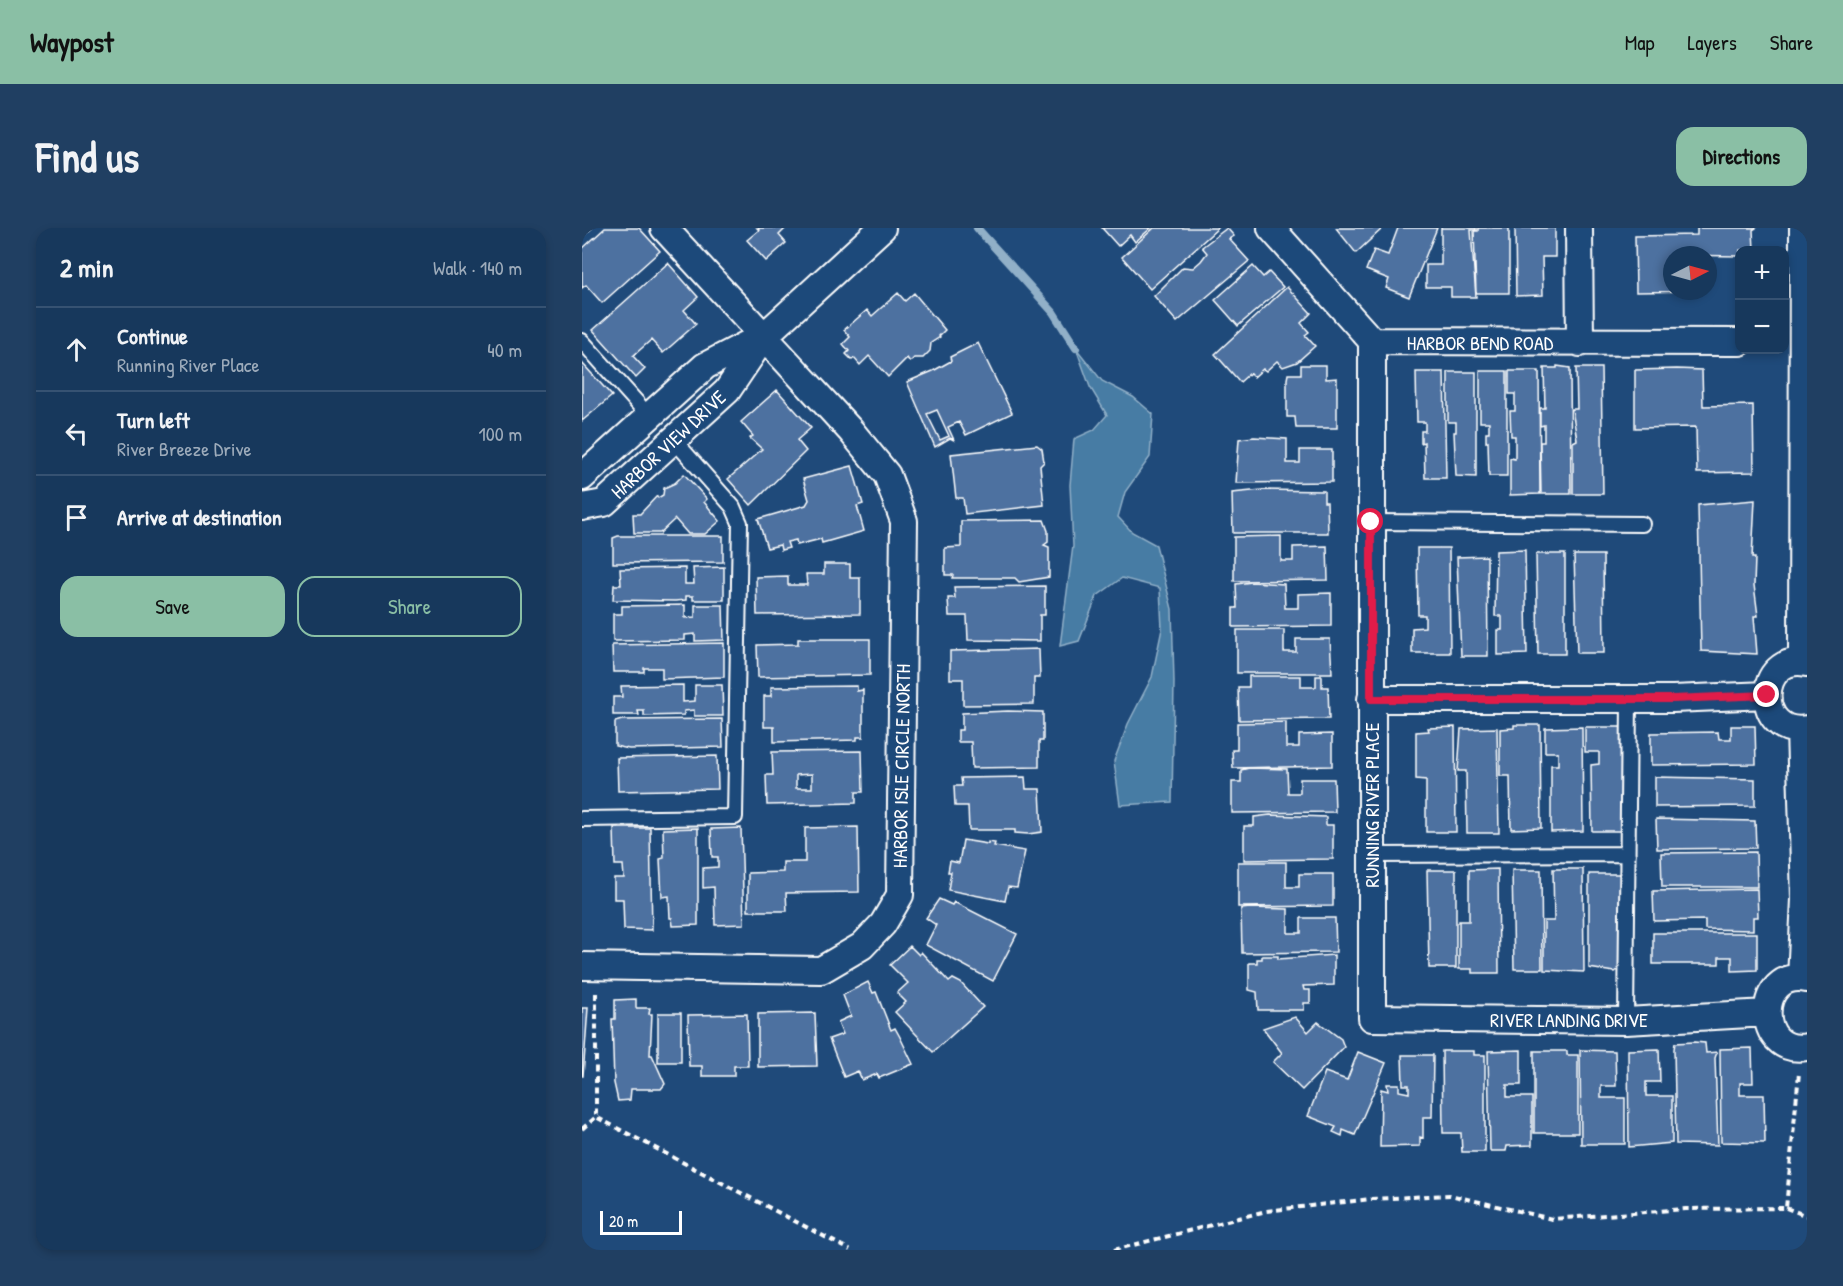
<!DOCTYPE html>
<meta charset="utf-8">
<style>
:root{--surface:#17385c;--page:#203f62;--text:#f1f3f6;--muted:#9eacbb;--line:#365272;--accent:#8abfa5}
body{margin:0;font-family:"Patrick Hand",sans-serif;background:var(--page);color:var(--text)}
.controls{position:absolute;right:18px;top:18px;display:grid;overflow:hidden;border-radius:12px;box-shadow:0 3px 9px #0003}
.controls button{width:54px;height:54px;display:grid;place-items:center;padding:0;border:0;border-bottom:2px solid var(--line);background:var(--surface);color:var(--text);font:30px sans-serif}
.compass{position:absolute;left:1081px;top:18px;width:54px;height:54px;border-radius:50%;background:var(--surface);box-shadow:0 3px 9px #0003;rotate:84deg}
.scale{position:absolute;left:18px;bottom:15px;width:82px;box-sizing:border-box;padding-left:6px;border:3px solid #fff;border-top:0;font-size:16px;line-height:21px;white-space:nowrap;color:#fff;-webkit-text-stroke:4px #1f4a7a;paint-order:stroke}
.stop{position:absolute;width:18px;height:18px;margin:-14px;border:4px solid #e11d48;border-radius:50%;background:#fff}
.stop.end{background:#e11d48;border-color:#fff;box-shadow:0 2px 6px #0008}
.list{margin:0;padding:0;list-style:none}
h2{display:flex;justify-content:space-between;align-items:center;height:78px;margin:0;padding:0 24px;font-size:26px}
h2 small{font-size:20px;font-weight:400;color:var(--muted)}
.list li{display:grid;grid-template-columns:39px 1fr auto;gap:18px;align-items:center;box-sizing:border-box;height:84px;padding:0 24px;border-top:2px solid var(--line)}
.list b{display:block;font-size:22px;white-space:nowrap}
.list p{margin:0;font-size:20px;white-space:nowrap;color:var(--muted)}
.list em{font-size:20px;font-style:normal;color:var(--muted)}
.actions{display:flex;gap:12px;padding:18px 24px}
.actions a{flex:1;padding:14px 0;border:2px solid var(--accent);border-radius:18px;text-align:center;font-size:21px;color:var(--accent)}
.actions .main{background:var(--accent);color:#111}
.icon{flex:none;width:33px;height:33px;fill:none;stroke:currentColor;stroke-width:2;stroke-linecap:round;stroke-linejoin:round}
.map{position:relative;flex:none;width:1225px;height:1022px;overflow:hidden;border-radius:18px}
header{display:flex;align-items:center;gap:36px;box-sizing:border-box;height:84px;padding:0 30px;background:var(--accent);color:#111}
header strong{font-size:28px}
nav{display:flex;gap:33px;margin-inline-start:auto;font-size:21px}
.intro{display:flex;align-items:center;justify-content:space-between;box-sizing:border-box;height:144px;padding:0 36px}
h1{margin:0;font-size:42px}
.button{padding:15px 27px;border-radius:18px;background:var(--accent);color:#111;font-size:21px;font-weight:700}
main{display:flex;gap:36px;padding:0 36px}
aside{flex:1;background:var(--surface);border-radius:18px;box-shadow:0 3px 9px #0003}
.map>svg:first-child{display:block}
.water{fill:#477ca4;stroke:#91b0c8;stroke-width:1.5}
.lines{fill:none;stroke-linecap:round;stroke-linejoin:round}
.stream{stroke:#91b0c8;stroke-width:8}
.building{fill:#4d71a0;stroke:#fff;stroke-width:1.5;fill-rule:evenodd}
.service-casing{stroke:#fff;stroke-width:18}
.minor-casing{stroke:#fff;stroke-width:30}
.path{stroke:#fff;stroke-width:4;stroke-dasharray:6 4.5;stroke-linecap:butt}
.service{stroke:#1f4a7a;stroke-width:14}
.minor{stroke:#1f4a7a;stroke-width:26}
.route{stroke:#e11d48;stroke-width:8}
.labels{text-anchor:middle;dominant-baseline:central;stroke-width:5;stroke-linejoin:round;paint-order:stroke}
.street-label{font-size:20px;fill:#fff;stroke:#1f4a7a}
</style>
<header>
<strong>Waypost</strong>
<nav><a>Map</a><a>Layers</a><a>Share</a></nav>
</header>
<div class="intro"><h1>Find us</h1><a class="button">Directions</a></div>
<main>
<aside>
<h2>2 min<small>Walk · 140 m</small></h2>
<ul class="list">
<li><svg class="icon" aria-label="ahead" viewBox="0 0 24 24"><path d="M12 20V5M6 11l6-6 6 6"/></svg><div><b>Continue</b><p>Running River Place</p></div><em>40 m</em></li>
<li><svg class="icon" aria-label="left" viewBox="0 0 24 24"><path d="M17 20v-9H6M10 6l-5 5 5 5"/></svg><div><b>Turn left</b><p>River Breeze Drive</p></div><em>100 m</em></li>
<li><svg class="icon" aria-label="arrive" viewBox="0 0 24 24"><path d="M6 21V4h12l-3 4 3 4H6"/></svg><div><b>Arrive at destination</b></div></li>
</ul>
<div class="actions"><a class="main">Save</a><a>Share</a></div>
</aside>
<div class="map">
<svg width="1225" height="1022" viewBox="0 0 1225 1022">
<rect width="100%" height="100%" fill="#1f4a7a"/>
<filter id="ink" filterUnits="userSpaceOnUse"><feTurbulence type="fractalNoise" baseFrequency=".0167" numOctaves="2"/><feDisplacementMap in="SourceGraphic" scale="12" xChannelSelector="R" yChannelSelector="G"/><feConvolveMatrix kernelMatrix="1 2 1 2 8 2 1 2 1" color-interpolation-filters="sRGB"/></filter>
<g filter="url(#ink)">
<path class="water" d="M494,120l26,33 31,16 20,17 -3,43 -25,35 -7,25 14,15 24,13 16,64 2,73 -2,120 -52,3 -6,-44 14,-37 24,-47 10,-48 -2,-41 -38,-10 -25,18 -18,45 -19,5 13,-100 -3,-61 4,-46 20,-9 13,-15 -17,-28z"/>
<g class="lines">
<path class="stream" d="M395,0l76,84 23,36"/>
</g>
<path class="building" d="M0,0h10l-10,9z
M23,0h34l21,23 -58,52 -16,-18 -4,3v-39z
M175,0h29l-7,7 7,8 -20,18 -19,-21 12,-10z
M520,0h49l-16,14 -5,-7 -12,11z
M572,0h64l-68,61 -28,-32z
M645,0l7,8 -5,3 20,22 -72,61 -23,-26 29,-29 10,1 8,-7 6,-8 -5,-6z
M754,0h47l-27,25z
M816,0h39l-28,69 -23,-9 3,-9 -23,-9 8,-20 14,5z
M859,0h35v2h-5l5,67h-25v-10h-25v-22h15z
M896,0h31v65h-33l-2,-62h4z
M933,0h40v29h-13l1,38 -27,1z
M1115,0h59l-3,2 1,20h-14v6l-68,-1v36h31l-67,1 -1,-56 62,-1z
M86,35l30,34 -14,13 12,14 -33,29 -12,-13 -18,16 12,13 -9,9 -43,-48z
M671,38l10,11 6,-5 14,15 -45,39 -23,-26z
M705,59l24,26 -10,10 8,9 -4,3 10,11 -18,16 -14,5 -6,-6 -11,10 -3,-2 -9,8 -4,-4 -10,9 -25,-28z
M316,65l7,8 9,-8 31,37 -6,6 1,1 -9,6 -1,8 -7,7h-9l-4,4 -3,-4 -19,19 -19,-21 -9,9 -6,-7 -2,2 -6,-6 3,-3 -6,-7 7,-7 -6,-7 23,-20 5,6z
M396,115l34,70 -46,22 -7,-13 -11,5 6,13 -4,-2 -15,9 -28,-65 26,-11 18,-10 -1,-4zM355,182l12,26 -9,4 -13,-26z
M0,135l30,33 -30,25z
M719,137h25v14l11,-1v50h-41l-1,-11h-8v-38l1,-5h13z
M975,138l13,2 1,126h-30l-1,-52h4v-17l-4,1v-18h5l-1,-40h13z
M994,140h25l2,126h-30v-52l4,-2 -5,-31h5z
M1095,141l25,1 1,36 50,-1 1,67 -57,1 -1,-46 -61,1v-58z
M898,143h27v105h-18l-1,-35 -2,1v-10h3v-10h-9z
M927,143h30l1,123 -30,1v-37l5,1v-23h-4l-1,-25h5v-17h-6z
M834,144h28l2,106h-21l-1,-36 -3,1v-12h4v-9h-8z
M866,144h28v105l-20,-1 -2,-44h2v-10h-8z
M195,162l34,38 -14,12 9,11 -55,54 -23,-26 34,-30 -12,-11 3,-2 -12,-14z
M672,209l33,2v24h13v-13h32v32l-96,1 3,-44z
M455,217l5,4 2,13 -4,4 4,39 -79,9 -2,-16h-7l-5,-44z
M270,238l11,38 -6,2 7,25 -42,12 -1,-4 -24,6 -1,-5 -9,2 2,6 -8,2 -1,-5 -13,3 -9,-29 48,-14 3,-5 -6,-21z
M102,246l23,25 -3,3 16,19 -15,13h-17l-13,-15 -15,14h-26l-1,-19h7l17,-18 1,2 5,-3 1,-7 11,-5z
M680,262l62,1v11h3l1,31h-95l-1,-40z
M1173,272l-3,58h3l-1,27 4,31h-4l3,38 -56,-3 -3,-146z
M462,292l4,11v11l-4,3 5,2v30l-30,5 -4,-4h-63l1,-3h-8v-27l16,-1v-26z
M36,308h105v26l-110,1v-25z
M699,308v25h12v-14l34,-1 1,34 -94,1v-44z
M835,320h32l1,105h-38v-25l13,-1v-12h-7z
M943,322l2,104 -29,1v-25h4v-14h-7l1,-65z
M954,326h29v100h-27z
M992,327h29l1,98h-27z
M905,328l1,100h-27l-4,-99z
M242,336h26v14h10v36l-103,1 -1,-38 32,-1v9h19l-1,-11h18z
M142,339v33h-31v-4h-7v4l-11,1 -62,-1 1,-15h7l-1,-16 65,-1v16h9l-1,-16z
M670,354l32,2 1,24h13v-14l33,-1v33l-98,1v-19h4l-1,-24z
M463,358v29h-5v26l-72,-1 -1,-24h-18l-1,-18h7l-1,-11z
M103,377v13l10,-1v-12h28l1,35 -29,1v-7l-10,1v5l-72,1v-27h9v-8z
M655,402h47v22h12v-13h34l2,34h-95z
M216,411h72v36l-112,2 -1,-32 41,-1z
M142,415v34l-62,2v-11h-18v4h-31l-1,-27z
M457,421l1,29h-6v26l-71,1v-26h-13v-28z
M667,448h52v11h15v-11h6v11h6l1,32 -90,1 -1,-33h11z
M101,457v17l12,-1v-16h27l1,31h-29v-6l-10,1v4l-40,1v-5h-6l1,4h-26v-18h9l-1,-11z
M275,458v5l6,-1v47h-6v3l-83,2v-15h-10v-31h7v-9z
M426,483l35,1v29h-4v26l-67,1 -1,-26h-13v-12h4v-17z
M140,491l1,28 -94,2 -14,-3v-24l7,-2z
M704,494v25h13v-12l33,-1v32l-99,2 -1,-18h5v-27z
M932,497h26l1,103 -30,1 -1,-53h-10v-47l14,-1z
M1149,498h24l1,38 -105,1v-32l67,-1 1,7h12z
M873,499l1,105h-30v-52l-10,-1v-47l13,-1 -1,-3z
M1000,499l1,104 -32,1v-67h7v-13h-13v-24z
M1003,499h37l2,104h-32l-1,-66 8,-1v-12h-14z
M915,500l2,105h-32l-1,-62h-8l3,-42z
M280,523l1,41h-7v11l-89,2 -1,-30h7l-1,-23zM230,546v14h-16v-13z
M135,528l1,33 -100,2 -1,-33z
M667,540l38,1 1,24h12v-14h34l1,33 -103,1v-31h9v-12z
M443,549l1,12h14l2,43 -14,2 -13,-1v-3h-46l-1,-24h-13l-1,-20h8l-1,-8z
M1073,549l100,2v27l-100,1z
M688,587l56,2v8h7v34l-89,1v-34h10v-9z
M1074,591l99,2 1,27 -99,1z
M276,599l1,65 -73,1 1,18h-39v-38l35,-1v-10h22v-34z
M32,600h36l2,102 -28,-1 -1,-30h-9v-21h10l-1,-13h-8z
M116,600v97l-25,1 -1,-8h-2l-1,-22 -7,1 -2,-38 4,-1 -1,-29z
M159,600l3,96 -29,1 -1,-38 -11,1v-20l15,-1v-10h-6l-1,-28z
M381,612l25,4v-2l7,1 -1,3 31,5 -8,37 -9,-1 -3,14 -57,-11 3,-18h-3l2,-11 9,2z
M1174,624l1,35h-95l-1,-34z
M656,634h48v25h13v-13h34v32l-95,1z
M916,641l1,104h-27v-4h-13v-48h10v-51z
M971,641h30l1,103 -40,-2v-49h10z
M845,642h29v98h-27z
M930,642h29l1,99h-28z
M1007,646h34v94l-9,4 -25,-4z
M1175,661l1,28h-5v13l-48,-1v-9l-51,1 -1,-30z
M357,671l13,6 2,-3 63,32 -24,47 -67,-36 10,-20 -10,-7z
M668,680l38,1v24h13v-15h34l1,34 -94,1 -1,-44z
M1071,705h104v37l-25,1v-14h-13v7h-66z
M328,718l9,9 2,-3 28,30 4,-3 8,4 22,24 -50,45 -38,-40 11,-10 -9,-9 11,-10 -18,-18z
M752,727v30l-31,1 1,4h6v13h-6v7h-46l-1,-18 -8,-2v-27h8v-4h5v-3h16v3z
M286,754l5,11 3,-1 15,38 4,-2 5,9 13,27 -34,14 -2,-4 -15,6 -4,-9 -14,6 -15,-38 14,-5 -5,-12 13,-6 -8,-21z
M54,771v9h14l-1,6h3l-2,41h2l13,29 -4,5h-30l-1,11 -12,1 -4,-18 -2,-64h3v-19z
M0,780h6l-5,68h-1z
M76,785h23v49h-23z
M233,785l2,53 -59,1v-53z
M165,786l1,52h-14v10h-32v-10h-13l-1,-51z
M713,789l13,15 10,-10 23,17 3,8 -42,43 -29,-28 9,-9 -19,-25z
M1112,814l11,1 1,10 11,-1 -2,6 3,87 -42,-1 -2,-95 1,-6z
M1170,820l1,35h-13v12h24l1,48 -44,-1 -1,-93z
M1077,821l1,33h-14v14h26v47l-43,4 -1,-97z
M939,822v35h-14v12h25v48l-25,1 -1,5h-16l-2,-100z
M998,822l35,1 1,35h-15v12h24v46h-44z
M860,823h32v4h11v97h-23l-1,-19h-18z
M952,823h33v4h11v78h-44z
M776,824l28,11 -31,72 -12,-5 -1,6 -9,-4 3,-5 -28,-11 17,-44 22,8z
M820,827h31l-1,62h-9v21l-3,-1v9l-40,1 1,-58 7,2 -1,-7h12v7l10,2v-8h-6z"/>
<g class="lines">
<defs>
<path id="service" d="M0,113l66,74
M789,294l271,2
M0,591l153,-2 5,-294 -7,-16 -60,-68
M789,627l257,-1
M1044,793l3,-322"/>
<path id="minor" d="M689,0l101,113 368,1
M997,0l1,115
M790,113v677l254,3 141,-8
M0,249l123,-111 58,-30
M0,279l22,-4 123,-112 37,-55 118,-108
M1220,434l1,-434
M1225,435c-51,-11 -54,75 0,66
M789,471h302l94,-4
M1218,502l5,169 -4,79
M0,738l239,4 41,-24 21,-22 17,-29 4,-374 -17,-46 -36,-44 -187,-203
M1225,751c-52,-11 -53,78 0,68"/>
</defs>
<use href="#service" class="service-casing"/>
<use href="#minor" class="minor-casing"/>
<path class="path" d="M14,765v124l254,133
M0,901l14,-12
M1204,980l21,8
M532,1022l152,-39 105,-12 79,-4 102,24 134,-10 100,-1 13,-135"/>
<use href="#service" class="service"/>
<use href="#minor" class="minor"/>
</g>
</g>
<g class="lines" filter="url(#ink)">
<path class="route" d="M789,294v177h302l94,-4"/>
</g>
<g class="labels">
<g class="street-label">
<text x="898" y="114">HARBOR BEND ROAD</text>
<text transform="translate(86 216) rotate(-43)">HARBOR VIEW DRIVE</text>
<text transform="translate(319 538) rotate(-89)">HARBOR ISLE CIRCLE NORTH</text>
<text transform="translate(789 577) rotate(-90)">RUNNING RIVER PLACE</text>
<text x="987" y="791">RIVER LANDING DRIVE</text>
</g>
</g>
</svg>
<div class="controls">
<button>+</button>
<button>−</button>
</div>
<svg class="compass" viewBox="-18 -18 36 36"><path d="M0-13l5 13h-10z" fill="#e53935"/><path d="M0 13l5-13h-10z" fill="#9eacbb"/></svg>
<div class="scale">20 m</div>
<div class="stop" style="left:789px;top:294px"></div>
<div class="stop end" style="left:1185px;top:467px"></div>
</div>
</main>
